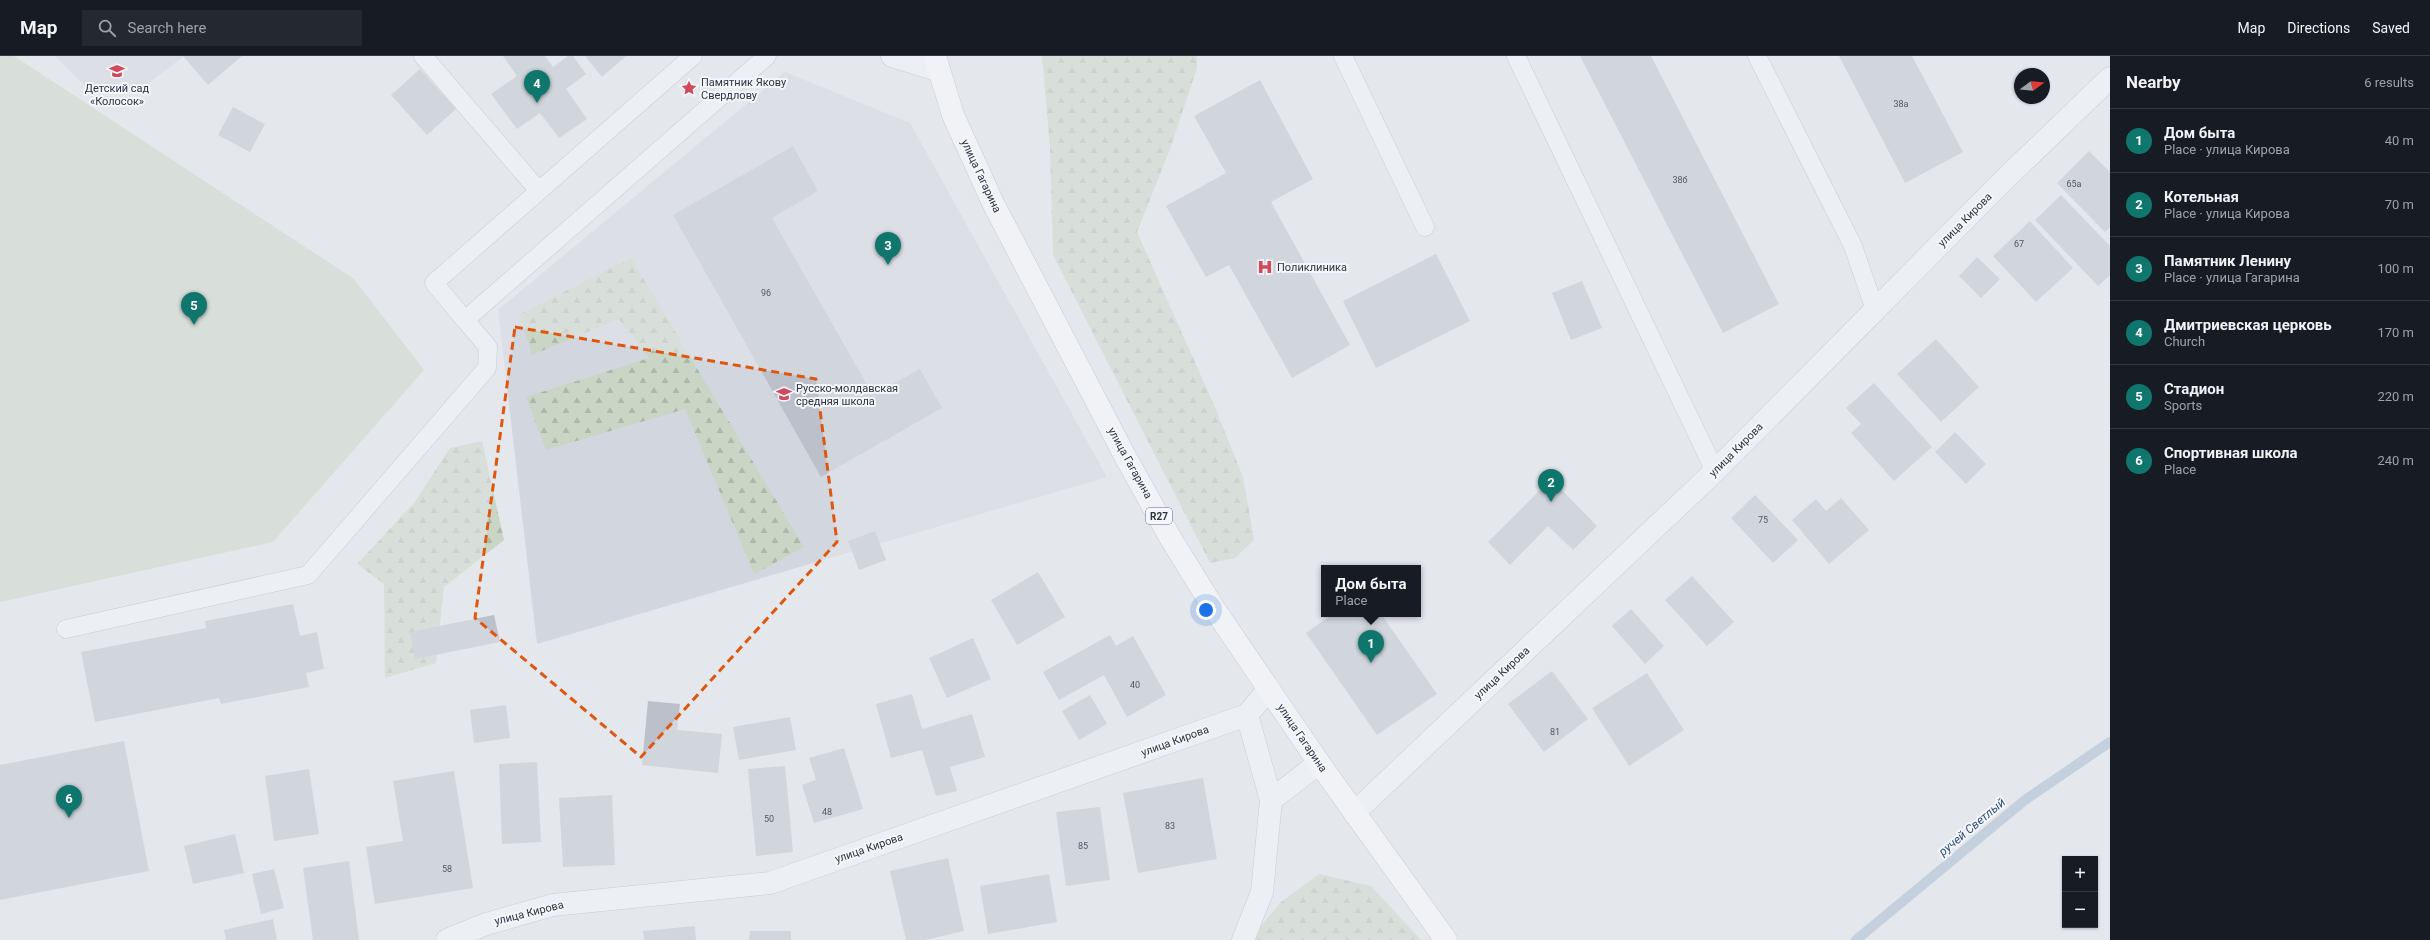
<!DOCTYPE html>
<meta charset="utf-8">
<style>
:root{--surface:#171b24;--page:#242831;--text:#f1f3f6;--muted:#9ea1a6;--line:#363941;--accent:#0f766e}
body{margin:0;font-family:Roboto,sans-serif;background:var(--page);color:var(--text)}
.controls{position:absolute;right:12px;bottom:12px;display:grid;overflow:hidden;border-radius:0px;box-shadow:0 1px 3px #0004}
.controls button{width:36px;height:36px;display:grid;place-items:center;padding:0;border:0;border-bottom:1px solid var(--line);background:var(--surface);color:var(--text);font:20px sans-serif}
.compass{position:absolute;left:2014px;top:12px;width:36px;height:36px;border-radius:50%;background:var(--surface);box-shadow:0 1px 3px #0004;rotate:74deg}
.you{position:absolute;left:1206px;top:554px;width:14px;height:14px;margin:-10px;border:3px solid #fff;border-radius:50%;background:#1a73e8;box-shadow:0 0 0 6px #1a73e833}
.badge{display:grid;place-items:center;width:26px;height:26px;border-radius:50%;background:var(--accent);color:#fff;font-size:13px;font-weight:700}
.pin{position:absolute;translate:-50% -33px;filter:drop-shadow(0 1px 2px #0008)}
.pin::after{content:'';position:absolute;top:21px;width:14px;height:12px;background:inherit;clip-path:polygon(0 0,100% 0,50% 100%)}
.popup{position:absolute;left:1321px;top:509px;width:100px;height:52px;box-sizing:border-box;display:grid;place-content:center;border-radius:0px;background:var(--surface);filter:drop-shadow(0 1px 3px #0005);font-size:13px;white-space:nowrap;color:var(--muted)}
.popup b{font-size:15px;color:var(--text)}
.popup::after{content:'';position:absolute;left:50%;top:100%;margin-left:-8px;border:8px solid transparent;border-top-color:var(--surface)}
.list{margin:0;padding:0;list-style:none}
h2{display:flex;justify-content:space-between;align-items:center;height:52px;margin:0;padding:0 16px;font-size:17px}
h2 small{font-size:13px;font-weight:400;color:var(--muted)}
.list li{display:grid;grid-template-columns:26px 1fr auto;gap:12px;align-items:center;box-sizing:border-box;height:64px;padding:0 16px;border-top:1px solid var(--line)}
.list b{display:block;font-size:15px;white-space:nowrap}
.list p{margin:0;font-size:13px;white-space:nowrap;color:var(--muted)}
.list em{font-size:13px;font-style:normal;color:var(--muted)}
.icon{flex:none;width:22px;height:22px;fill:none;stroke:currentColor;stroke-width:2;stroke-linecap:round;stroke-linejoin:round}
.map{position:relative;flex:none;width:2110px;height:884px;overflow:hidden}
header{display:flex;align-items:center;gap:24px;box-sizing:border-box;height:56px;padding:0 20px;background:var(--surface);border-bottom:1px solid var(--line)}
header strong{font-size:19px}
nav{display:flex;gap:22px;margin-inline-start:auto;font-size:14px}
.search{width:280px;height:36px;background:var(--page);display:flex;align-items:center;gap:10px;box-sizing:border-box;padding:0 14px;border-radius:0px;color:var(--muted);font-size:15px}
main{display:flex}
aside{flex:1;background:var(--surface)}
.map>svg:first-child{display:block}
.built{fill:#d2d6de}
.forest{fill:url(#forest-firs)}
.green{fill:#c9d6c5}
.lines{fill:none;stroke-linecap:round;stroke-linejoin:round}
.stream{stroke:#9fb4cc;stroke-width:10}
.building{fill:#bbc0ca}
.service-casing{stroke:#a9aeb7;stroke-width:19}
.minor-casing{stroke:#a9aeb7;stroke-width:23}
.primary-casing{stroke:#a3abb8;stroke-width:23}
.service{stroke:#f7f8fa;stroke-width:18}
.minor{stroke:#f7f8fa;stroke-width:22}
.primary{stroke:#fff;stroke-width:22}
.marked{fill:none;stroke:#df570f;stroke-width:3;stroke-dasharray:8 5;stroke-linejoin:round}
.labels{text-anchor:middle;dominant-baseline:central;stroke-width:4;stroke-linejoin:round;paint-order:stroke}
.number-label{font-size:9px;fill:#4f5766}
.shield{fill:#f4f6f9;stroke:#676e7b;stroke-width:1}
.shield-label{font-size:10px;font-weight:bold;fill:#2b3445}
.poi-label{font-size:11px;fill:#2b3445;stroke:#f4f6f9;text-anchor:start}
.street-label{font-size:11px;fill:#2b3445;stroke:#f4f6f9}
.water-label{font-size:12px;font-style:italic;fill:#34527a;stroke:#f4f6f9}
</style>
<header>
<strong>Map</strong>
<div class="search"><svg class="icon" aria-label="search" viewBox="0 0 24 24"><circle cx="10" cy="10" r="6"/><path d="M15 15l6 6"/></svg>Search here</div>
<nav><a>Map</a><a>Directions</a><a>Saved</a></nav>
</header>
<main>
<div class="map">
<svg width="2110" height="884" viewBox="0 0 2110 884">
<defs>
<pattern id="forest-firs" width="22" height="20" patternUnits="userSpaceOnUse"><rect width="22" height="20" fill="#c9d6c5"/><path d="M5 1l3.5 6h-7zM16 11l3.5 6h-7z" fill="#adb8ab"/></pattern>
</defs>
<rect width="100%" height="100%" fill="#e4e7ec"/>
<path class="built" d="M55,0h129l-39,30 -53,7z
M785,16l125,51 197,354 -570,167 -39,-334z"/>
<path class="forest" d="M1042,0h155v12l-28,84 -32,80 77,173 29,72 11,63 -19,18 -25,5 -157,-308 -3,-108z
M631,202l173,289 -50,27 -69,-165 -139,41 -20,-53 123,-39 -30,-39 -87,36 -12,-41z
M482,385l22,99 -60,47 -8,76 -51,15 -1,-94 -27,-20 57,-61 36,-55z
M1319,818l52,12 50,54h-169l2,-6 27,-32z"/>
<path class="green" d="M0,0h14l340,223 70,91 -151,172 -273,60z"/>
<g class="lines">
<path class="stream" d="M1856,884l169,-140 85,-58"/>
</g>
<path class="building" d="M183,0h59l-34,29z
M503,0h42l8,11 15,-11h5l13,18 -20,15 21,30 -28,19 -19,-25 -23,16 -26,-35 26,-18z
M585,0h41l-24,21z
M1580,0h71l128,248 -56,29z
M1839,0h73l51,96 -58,31z
M420,13l36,40 -29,26 -36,-40z
M1260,24l53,99 -42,23 79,143 -58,33 -63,-113 -23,12 -40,-71 60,-33 -32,-57z
M233,51l32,17 -15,28 -32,-17z
M793,90l25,45 -46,27 101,177 47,-26 22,39 -121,69 -148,-262z
M2089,95l21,21v55l-5,5 -48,-49z
M2061,139l49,51v29l-12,11 -63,-66z
M2030,165l43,47 -37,34 -43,-46z
M1436,198l34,67 -94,47 -33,-67z
M1977,201l23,22 -19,19 -22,-22z
M1582,225l20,47 -31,12 -19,-47z
M1936,283l43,48 -38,35 -44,-48z
M1874,327l58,64 -38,34 -43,-48 10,-9 -15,-16z
M1955,376l31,32 -20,20 -31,-32z
M1551,423l46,47 -24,24 -25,-24 -38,39 -22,-23z
M1755,439l43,45 -25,23 -42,-45z
M1841,442l28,32 -40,34 -37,-44 24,-21 10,12z
M875,475l11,29 -27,10 -11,-29z
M1038,516l27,45 -48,28 -26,-45z
M1692,520l42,46 -27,24 -42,-46z
M293,548l7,32 17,-4 7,37 -18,4 3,14 -88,17 -2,-6 -124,24 -14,-70 125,-24 -1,-7z
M1631,553l33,37 -19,18 -33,-38z
M1333,558h48l56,80 -60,41 -71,-102z
M494,559l6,27 -85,17 -5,-27z
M1110,579l6,11 17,-10 33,59 -39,22 -23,-42 -45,25 -16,-28z
M973,582l18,41 -44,19 -18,-40z
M1552,615l36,48 -44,33 -36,-48z
M1647,617l37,57 -55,36 -37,-58z
M912,638l10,35 50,-15 13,43 -35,10 7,24 -21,5 -14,-46 -31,8 -15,-54z
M1090,639l17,29 -28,16 -17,-29z
M648,645l32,3 -3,26 45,4 -4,39 -76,-8z
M506,649l4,33 -36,5 -4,-33z
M790,661l6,33 -57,10 -6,-33z
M124,685l25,130 -149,29v-135z
M844,692l19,61 -49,14 -12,-38 14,-5 -7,-22z
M537,706l4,80 -39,2 -3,-80z
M785,710l8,86 -37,4 -8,-87z
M309,713l10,65 -45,7 -9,-65z
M454,715l19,117 -98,16 -9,-57 37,-6 -10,-60z
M1203,722l14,81 -79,14 -15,-80z
M612,739l3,70 -52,2 -4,-69z
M1100,751l10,73 -44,6 -10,-74z
M235,778l9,39 -51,11 -9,-38z
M948,802l16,73 -39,9h-19l-16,-69z
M349,805l10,79h-46l-10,-72z
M274,813l10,39 -23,6 -9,-40z
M1049,818l8,48 -69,12 -8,-48z
M273,863l4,21h-51l-2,-10z
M695,870l1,14h-52l-1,-9z
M750,875h41v9h-42z"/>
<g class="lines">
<defs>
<path id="service" d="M423,0l116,135
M1343,0l82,171
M1516,0l199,415
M1757,0l96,190 22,64
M465,264l-31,-37 259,-227
M66,573l242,-54 179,-207 1,-21 -23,-27 302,-264"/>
<path id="minor" d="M892,0l45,14
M1271,744l48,-37
M1354,757l361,-342 292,-294 103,-99
M447,884l39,-16 67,-19 217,-22 477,-168 22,-26
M1243,884l19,-48 9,-92 -24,-85"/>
<path id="primary" d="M935,0l18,59 40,88 133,255 45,81 42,68 106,156 127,177"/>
</defs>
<use href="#service" class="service-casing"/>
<use href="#minor" class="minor-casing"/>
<use href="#primary" class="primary-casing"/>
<use href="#service" class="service"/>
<use href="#minor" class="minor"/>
<use href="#primary" class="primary"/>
</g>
<path d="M0 0H2110V884H0ZM515,271l301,52 21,163 -196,215 -166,-139z" fill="#e4e7ec" fill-opacity=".55" fill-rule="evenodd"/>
<path class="marked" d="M515,271l301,52 21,163 -196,215 -166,-139z"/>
<defs>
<symbol id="school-bare" viewBox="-9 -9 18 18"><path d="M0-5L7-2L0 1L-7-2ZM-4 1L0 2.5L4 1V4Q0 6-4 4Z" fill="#d1495b" stroke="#f4f6f9" stroke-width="2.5" paint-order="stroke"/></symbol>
<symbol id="sight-bare" viewBox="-9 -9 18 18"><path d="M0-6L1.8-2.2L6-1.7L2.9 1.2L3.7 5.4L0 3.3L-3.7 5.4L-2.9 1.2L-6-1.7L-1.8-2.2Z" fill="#d1495b" stroke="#f4f6f9" stroke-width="2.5" paint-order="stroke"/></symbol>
<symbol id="hospital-bare" viewBox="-9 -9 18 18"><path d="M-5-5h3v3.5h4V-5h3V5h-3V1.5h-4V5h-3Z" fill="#d1495b" stroke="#f4f6f9" stroke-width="2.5" paint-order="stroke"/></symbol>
</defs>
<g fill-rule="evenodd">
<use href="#school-bare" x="106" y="4" width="22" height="22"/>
<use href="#sight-bare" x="678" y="21" width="22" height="22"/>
<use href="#hospital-bare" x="1254" y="200" width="22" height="22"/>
<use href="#school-bare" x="773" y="327" width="22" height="22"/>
</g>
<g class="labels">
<g class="number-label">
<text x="1901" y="48">38а</text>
<text x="1680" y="124">38б</text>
<text x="2074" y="128">65а</text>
<text x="2019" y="188">67</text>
<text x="766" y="237">96</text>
<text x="1763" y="464">75</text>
<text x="1135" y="629">40</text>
<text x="1555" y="676">81</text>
<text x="827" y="756">48</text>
<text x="769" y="763">50</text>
<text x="1170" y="770">83</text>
<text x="1083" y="790">85</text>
<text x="447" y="813">58</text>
</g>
<rect class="shield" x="1146" y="452" width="26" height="16" rx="3"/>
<g class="shield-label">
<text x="1159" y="460">R27</text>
</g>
<g class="poi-label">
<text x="701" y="26">Памятник Якову<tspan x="701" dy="13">Свердлову</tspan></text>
<text x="117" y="32" text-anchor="middle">Детский сад<tspan x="117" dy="13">«Колосок»</tspan></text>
<text x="1277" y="211">Поликлиника</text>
<text x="796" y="332">Русско-молдавская<tspan x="796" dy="13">средняя школа</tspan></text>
</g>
<g class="street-label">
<text transform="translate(981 120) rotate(65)">улица Гагарина</text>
<text transform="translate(1965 164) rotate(-45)">улица Кирова</text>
<text transform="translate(1736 394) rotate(-45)">улица Кирова</text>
<text transform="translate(1130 407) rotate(61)">улица Гагарина</text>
<text transform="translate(1502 617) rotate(-43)">улица Кирова</text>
<text transform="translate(1302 682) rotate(56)">улица Гагарина</text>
<text transform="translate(1175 685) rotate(-20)">улица Кирова</text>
<text transform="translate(869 792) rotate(-19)">улица Кирова</text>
<text transform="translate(529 857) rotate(-14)">улица Кирова</text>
</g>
<g class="water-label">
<text transform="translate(1972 771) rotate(-40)">ручей Светлый</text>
</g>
</g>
</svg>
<div class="controls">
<button>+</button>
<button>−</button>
</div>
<svg class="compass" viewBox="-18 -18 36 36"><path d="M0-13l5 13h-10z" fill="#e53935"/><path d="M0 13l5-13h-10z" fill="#9ea1a6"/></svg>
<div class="you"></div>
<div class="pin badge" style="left:1371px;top:607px">1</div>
<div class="popup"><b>Дом быта</b>Place</div>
<div class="pin badge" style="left:1551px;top:446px">2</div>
<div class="pin badge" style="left:888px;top:209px">3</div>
<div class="pin badge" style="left:537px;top:47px">4</div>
<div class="pin badge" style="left:194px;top:269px">5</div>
<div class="pin badge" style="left:69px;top:762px">6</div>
</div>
<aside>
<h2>Nearby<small>6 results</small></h2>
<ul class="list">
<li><span class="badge">1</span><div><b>Дом быта</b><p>Place · улица Кирова</p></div><em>40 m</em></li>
<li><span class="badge">2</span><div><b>Котельная</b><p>Place · улица Кирова</p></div><em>70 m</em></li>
<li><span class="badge">3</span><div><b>Памятник Ленину</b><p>Place · улица Гагарина</p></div><em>100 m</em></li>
<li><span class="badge">4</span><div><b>Дмитриевская церковь</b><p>Church</p></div><em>170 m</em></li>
<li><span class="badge">5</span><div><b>Стадион</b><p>Sports</p></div><em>220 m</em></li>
<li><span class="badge">6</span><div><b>Спортивная школа</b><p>Place</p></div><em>240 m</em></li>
</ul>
</aside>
</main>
